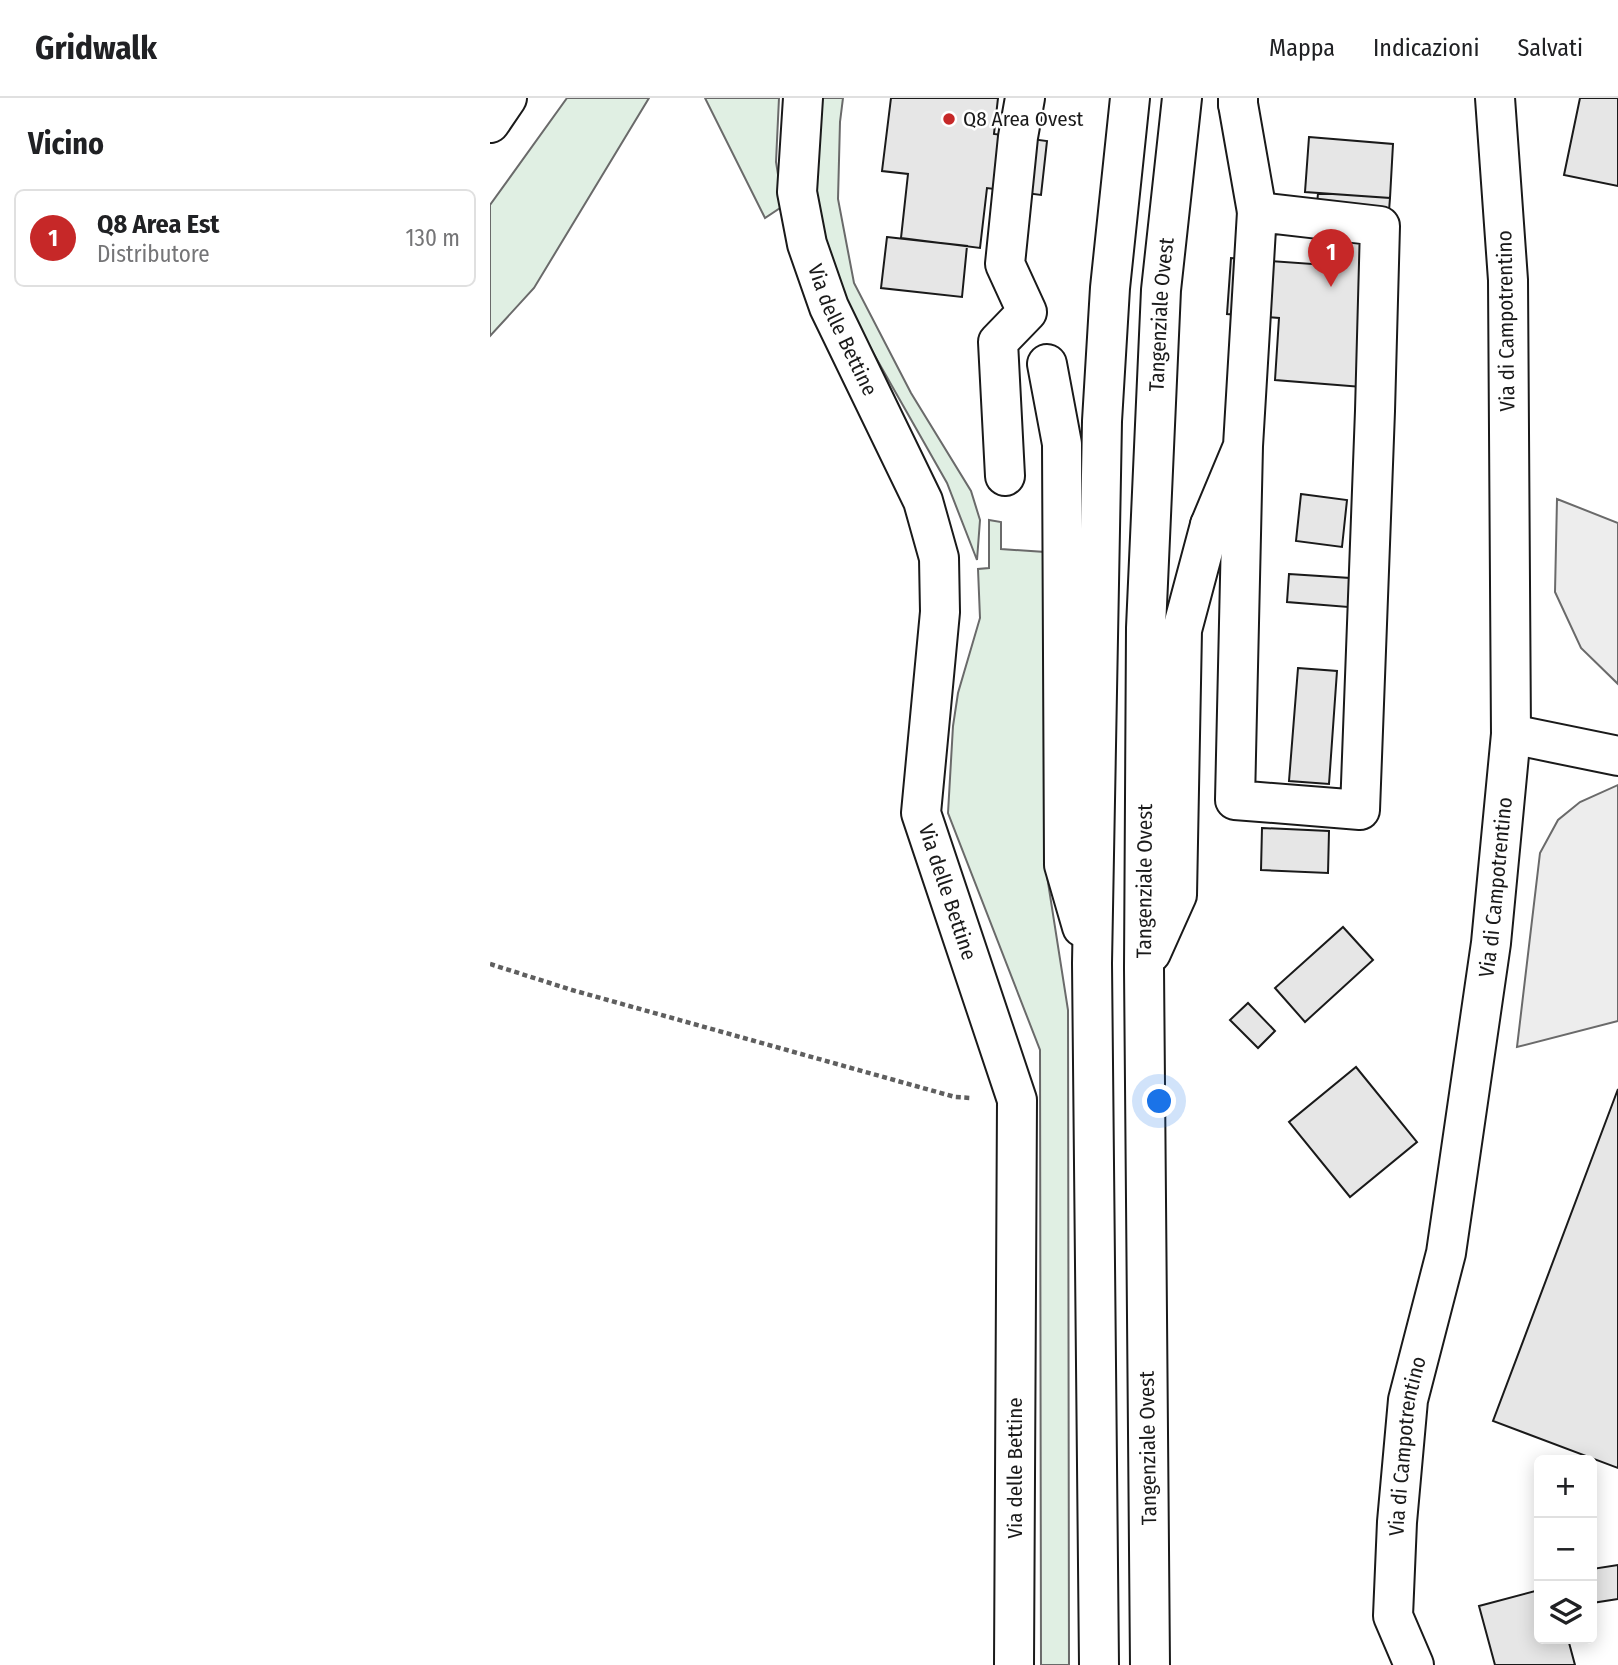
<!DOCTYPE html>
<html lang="it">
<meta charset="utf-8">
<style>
:root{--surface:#fff;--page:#f2f2f2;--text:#202124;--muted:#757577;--line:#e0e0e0;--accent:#c62828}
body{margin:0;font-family:"Fira Sans Condensed",sans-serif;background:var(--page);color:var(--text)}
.controls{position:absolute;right:21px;bottom:21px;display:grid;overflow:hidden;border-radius:10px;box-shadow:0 4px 18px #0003}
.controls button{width:63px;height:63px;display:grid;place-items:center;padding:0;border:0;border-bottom:2px solid var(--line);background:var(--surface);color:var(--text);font:35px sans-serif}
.you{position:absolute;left:670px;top:1004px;width:24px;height:24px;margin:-18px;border:5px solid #fff;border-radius:50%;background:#1a73e8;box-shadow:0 0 0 10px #1a73e833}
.badge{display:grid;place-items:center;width:46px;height:46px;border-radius:50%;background:var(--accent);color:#fff;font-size:23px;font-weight:700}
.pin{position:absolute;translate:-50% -58px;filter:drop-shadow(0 2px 4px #0008)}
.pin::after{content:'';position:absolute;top:37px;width:24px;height:21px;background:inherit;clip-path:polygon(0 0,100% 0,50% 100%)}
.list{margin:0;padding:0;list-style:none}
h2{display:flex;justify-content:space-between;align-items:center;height:91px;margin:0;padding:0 28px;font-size:30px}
h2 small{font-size:23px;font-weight:400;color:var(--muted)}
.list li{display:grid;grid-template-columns:46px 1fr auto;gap:21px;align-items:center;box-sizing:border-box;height:98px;margin:0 14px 14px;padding:0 14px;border:2px solid var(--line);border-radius:10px}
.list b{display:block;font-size:26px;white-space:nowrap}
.list p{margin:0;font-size:23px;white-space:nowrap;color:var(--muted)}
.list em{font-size:23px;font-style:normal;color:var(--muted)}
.icon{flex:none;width:38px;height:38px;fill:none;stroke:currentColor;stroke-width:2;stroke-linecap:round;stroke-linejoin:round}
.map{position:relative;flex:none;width:1128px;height:1567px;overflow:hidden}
header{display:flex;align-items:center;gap:42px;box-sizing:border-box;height:98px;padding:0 35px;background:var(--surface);border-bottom:2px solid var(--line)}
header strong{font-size:33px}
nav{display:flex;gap:38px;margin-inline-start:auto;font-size:24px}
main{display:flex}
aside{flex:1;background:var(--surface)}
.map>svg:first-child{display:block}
.grass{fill:#e0efe3;stroke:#6a6a6a;stroke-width:2}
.parking{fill:#ededed;stroke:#6a6a6a;stroke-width:2}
.building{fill:#e6e6e6;stroke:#1a1a1a;stroke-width:2}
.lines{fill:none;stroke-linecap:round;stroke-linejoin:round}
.minor-casing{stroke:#1a1a1a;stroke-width:42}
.highway-casing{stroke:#1a1a1a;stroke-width:42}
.path{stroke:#5f5f5f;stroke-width:4.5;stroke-dasharray:5 3.5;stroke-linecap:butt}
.minor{stroke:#fff;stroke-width:38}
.highway{stroke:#fff;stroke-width:38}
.poi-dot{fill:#c62828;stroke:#fff;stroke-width:2.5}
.labels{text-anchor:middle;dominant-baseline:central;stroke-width:5;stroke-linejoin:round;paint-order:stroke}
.poi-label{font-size:21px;fill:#1a1a1a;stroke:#fff;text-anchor:start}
.street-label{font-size:21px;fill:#1a1a1a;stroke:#fff}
</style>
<header>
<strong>Gridwalk</strong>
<nav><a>Mappa</a><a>Indicazioni</a><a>Salvati</a></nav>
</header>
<main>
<aside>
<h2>Vicino<small></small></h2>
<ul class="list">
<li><span class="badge">1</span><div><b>Q8 Area Est</b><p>Distributore</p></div><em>130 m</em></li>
</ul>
</aside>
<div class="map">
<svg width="1128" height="1567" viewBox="0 0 1128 1567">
<rect width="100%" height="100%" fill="#fff"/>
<path class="grass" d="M77,0h82l-115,190 -44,48v-131z
M215,0h74l-3,64 7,44 -18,12z
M330,0h23l-3,24 -2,77 16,84 57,110 60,98 9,29 -3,40 -30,-77 -80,-141 -28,-59 -14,-43 -8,-41 -4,-57z
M499,422l12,2v27l44,3 2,324 21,134 1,655h-28l-1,-615 -92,-237 5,-87 5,-33 22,-75 -2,-49 11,-1z"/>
<path class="parking" d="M1067,401l61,24v161l-37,-36 -26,-56z
M1128,687v236l-101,26 23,-194 18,-33 22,-18z"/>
<path class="building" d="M401,0h107l-4,36 53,7 -6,54 -54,-7 -7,60 -79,-10 7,-64 -26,-3z
M1090,0h38v88l-54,-11z
M819,39l84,7 -3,54 -85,-6z
M828,95l72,5 -6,77 3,114 -112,-9 4,-62 -52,-4 4,-56 81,6z
M397,139l80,9 -5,51 -81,-9z
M811,396l46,6 -5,47 -46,-6z
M799,476l61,4 -2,29 -61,-5z
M808,570l39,3 -8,113 -40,-3z
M772,730l67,3 -1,42 -67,-3z
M853,829l30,33 -68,62 -30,-34z
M758,905l27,28 -17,17 -28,-28z
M866,969l61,75 -67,55 -61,-75z
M1128,991v379l-125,-47z
M1128,1467v34l-26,4v-34z
M1049,1492v49h29l7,26h-80l-16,-59z"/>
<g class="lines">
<defs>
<g id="minor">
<path id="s1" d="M313,0l-6,94 10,52 22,63 94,194 16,57 1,54 -19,201 96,287 -3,565"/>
<path d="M748,6l19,108"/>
<path d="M515,378l-7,-134 29,-30 -22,-48 13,-127 7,-39"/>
<path d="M720,427l33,-79 14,-234 123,14 -5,185 -15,399 -125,-10 8,-354"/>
<path d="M1021,636l107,22"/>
<path id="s2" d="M924,1567l-21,-49 4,-94 11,-122 38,-147 45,-310 20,-209 -3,-454 -13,-182"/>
</g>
<g id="highway">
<path d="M748,0v6"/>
<path d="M0,25l17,-25"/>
<path d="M557,266l15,80 2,421 18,62"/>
<path d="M661,855l26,-58 5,-265 28,-105"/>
<path d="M609,1567l-7,-702 10,-542 8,-133 20,-190"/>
<path id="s3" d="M660,1567l-6,-697 2,-340 15,-338 21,-192"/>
</g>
</defs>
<use href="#minor" class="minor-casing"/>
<use href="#highway" class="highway-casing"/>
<path class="path" d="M0,866l82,26 383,107 16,1"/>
<use href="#minor" class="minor"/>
<use href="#highway" class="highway"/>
</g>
<circle class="poi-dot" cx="459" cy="21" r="7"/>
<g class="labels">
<g class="poi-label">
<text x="473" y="21">Q8 Area Ovest</text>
</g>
<g class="street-label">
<text stroke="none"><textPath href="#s3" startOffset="1351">Tangenziale Ovest</textPath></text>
<text transform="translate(1016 223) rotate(-91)">Via di Campotrentino</text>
<text stroke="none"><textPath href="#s1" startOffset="240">Via delle Bettine</textPath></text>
<text stroke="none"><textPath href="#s3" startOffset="784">Tangenziale Ovest</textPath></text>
<text stroke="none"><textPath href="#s2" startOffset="791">Via di Campotrentino</textPath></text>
<text stroke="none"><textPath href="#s1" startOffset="828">Via delle Bettine</textPath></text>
<text stroke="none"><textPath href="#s2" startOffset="224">Via di Campotrentino</textPath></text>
<text transform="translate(658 1350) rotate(-91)">Tangenziale Ovest</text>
<text transform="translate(525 1370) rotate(-90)">Via delle Bettine</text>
</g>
</g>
</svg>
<div class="controls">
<button>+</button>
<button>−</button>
<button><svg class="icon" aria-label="layers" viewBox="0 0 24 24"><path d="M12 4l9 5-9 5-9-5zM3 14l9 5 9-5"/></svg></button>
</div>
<div class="you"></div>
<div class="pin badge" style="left:841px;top:189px">1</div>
</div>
</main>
